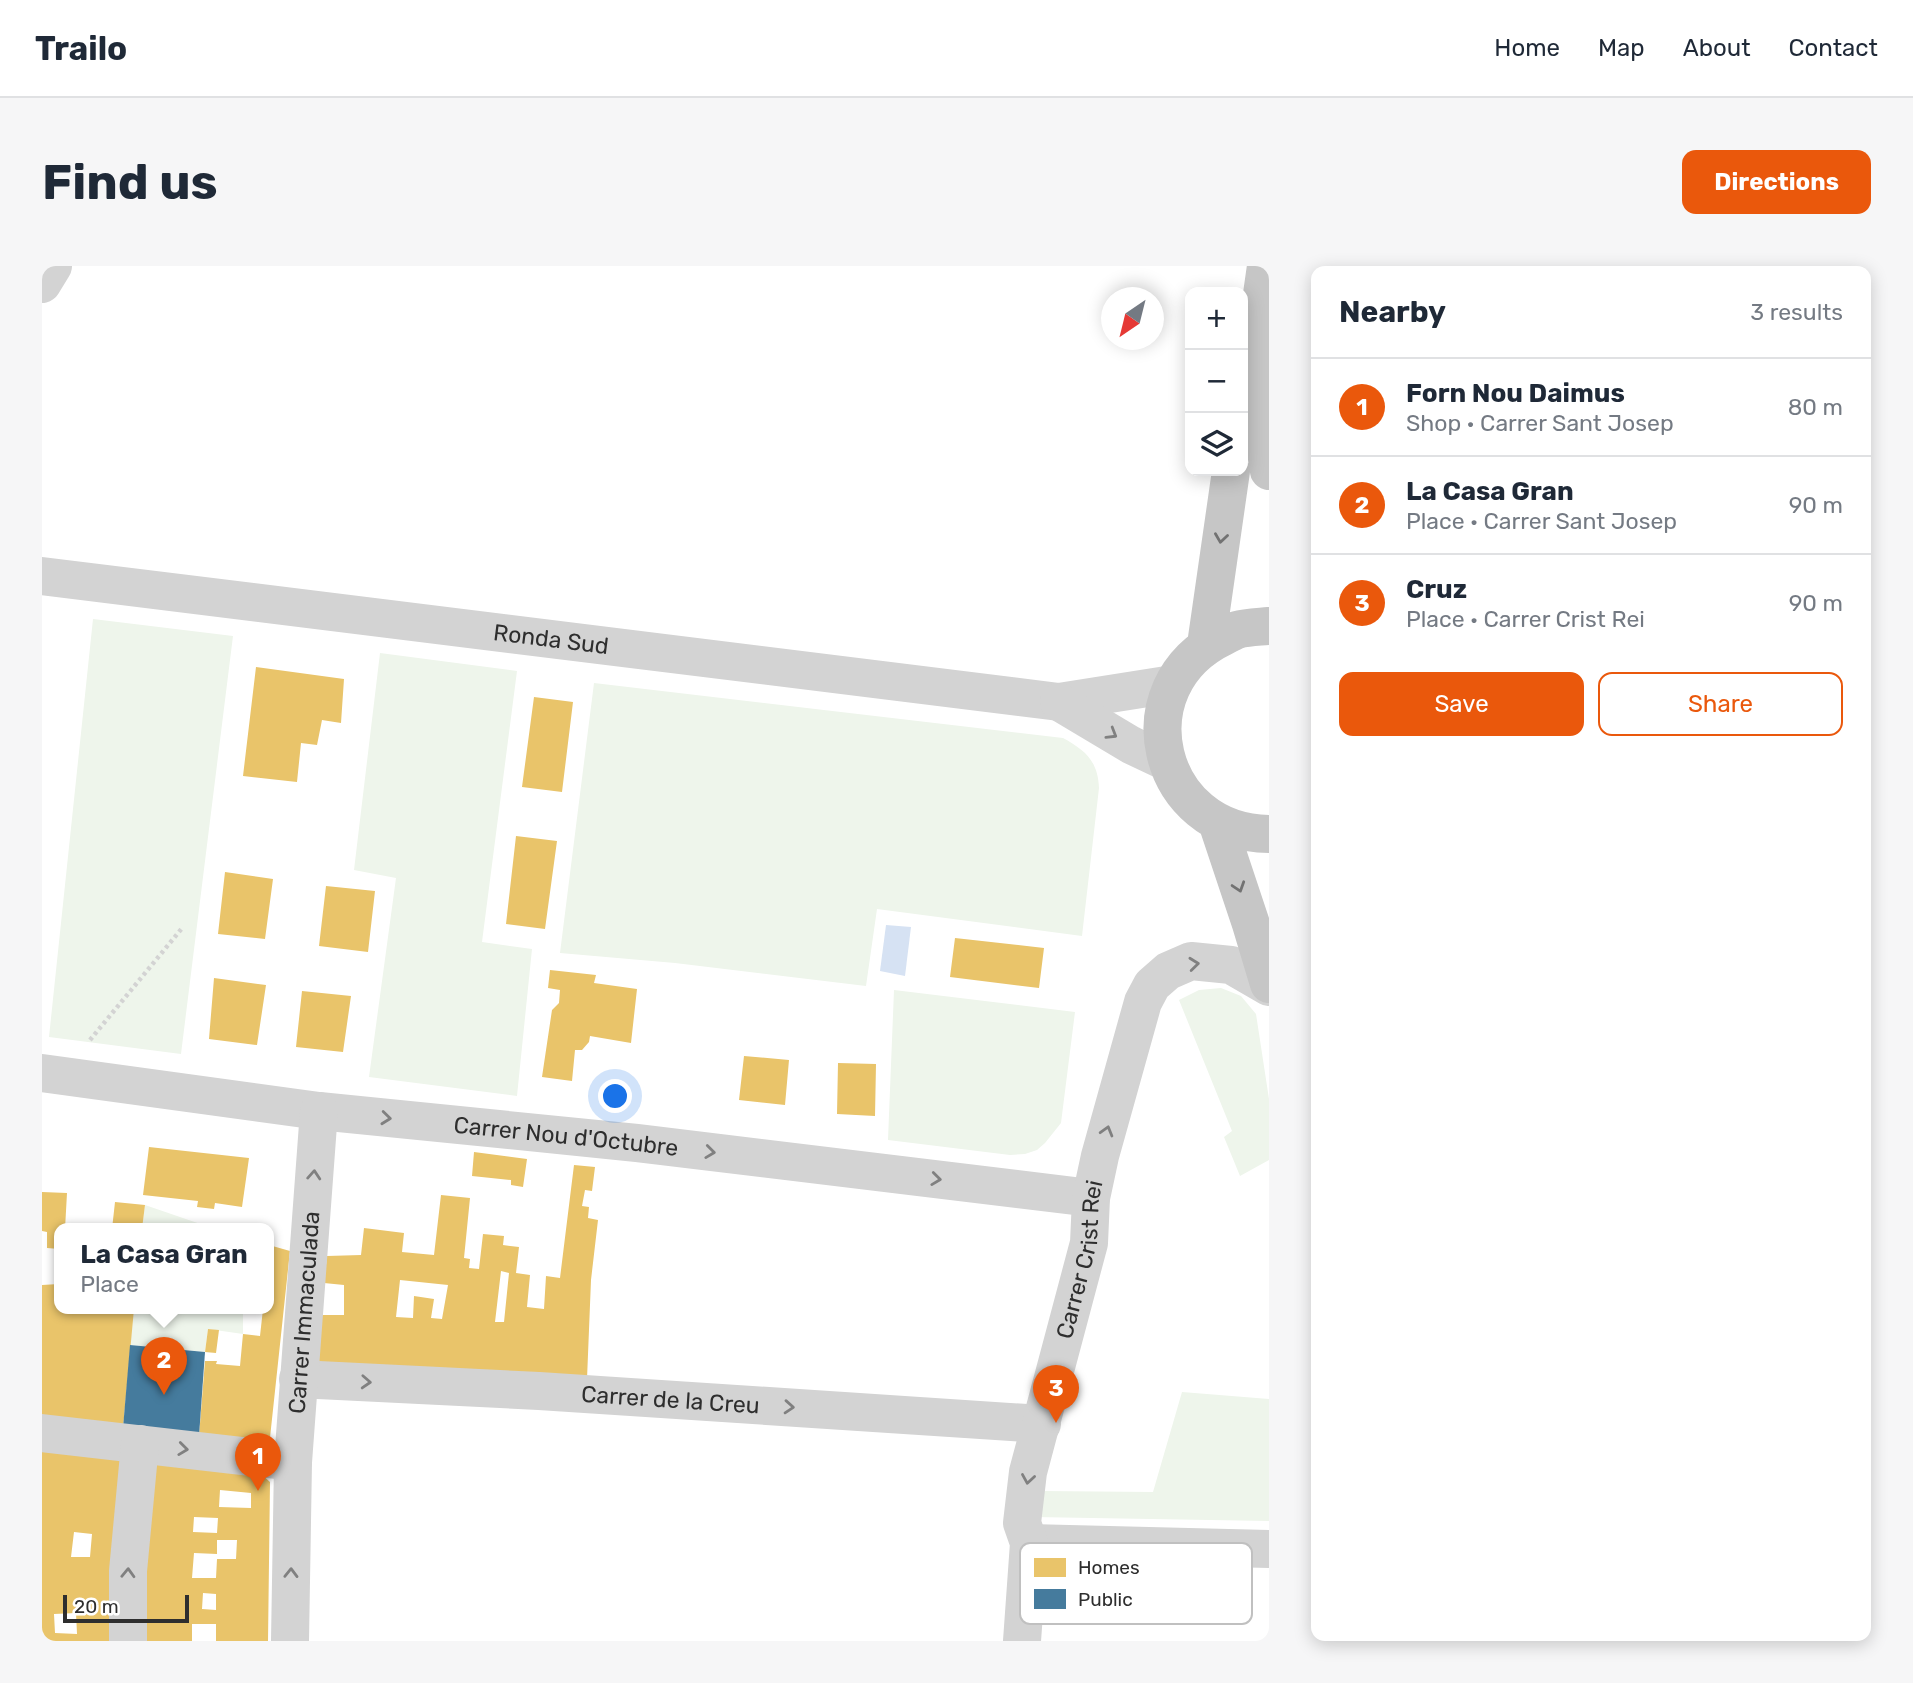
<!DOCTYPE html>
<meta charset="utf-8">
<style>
:root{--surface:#fff;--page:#f6f6f7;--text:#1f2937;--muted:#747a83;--line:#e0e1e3;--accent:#ea580c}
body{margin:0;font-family:Rubik,sans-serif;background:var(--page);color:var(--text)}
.controls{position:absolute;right:21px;top:21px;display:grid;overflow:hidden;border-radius:14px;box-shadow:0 4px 18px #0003}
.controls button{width:63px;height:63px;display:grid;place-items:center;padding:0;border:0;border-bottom:2px solid var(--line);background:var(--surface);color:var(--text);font:35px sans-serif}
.compass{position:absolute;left:1059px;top:21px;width:63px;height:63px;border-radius:50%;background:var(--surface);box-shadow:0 4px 18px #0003;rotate:215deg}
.scale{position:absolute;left:21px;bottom:18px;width:126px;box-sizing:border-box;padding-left:7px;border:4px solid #2e2e2e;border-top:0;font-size:19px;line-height:24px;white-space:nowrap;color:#2e2e2e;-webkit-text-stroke:5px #fff;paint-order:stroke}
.you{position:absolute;left:574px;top:831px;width:24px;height:24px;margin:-18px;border:5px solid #fff;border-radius:50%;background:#1a73e8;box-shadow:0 0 0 10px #1a73e833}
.badge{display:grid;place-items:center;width:46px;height:46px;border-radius:50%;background:var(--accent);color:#fff;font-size:23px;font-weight:700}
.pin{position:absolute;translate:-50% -58px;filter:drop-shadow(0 2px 4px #0008)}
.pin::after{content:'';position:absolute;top:37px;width:24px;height:21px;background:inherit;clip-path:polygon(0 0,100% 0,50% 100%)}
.popup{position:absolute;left:12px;top:957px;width:220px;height:91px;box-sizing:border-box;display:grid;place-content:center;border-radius:14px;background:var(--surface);filter:drop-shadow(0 2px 5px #0005);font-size:23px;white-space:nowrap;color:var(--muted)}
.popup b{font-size:26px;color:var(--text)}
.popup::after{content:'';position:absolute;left:50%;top:100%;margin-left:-14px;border:14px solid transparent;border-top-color:var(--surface)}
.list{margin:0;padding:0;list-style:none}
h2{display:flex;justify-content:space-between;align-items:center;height:91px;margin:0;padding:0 28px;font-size:30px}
h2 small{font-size:23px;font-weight:400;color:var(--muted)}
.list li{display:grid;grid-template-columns:46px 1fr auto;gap:21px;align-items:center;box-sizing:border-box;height:98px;padding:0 28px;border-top:2px solid var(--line)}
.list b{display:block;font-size:26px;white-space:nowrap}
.list p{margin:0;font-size:23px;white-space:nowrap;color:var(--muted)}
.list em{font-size:23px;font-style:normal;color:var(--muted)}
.actions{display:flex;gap:14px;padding:21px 28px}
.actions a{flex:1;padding:16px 0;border:2px solid var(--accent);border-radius:14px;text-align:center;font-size:24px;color:var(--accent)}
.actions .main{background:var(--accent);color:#fff}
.icon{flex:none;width:38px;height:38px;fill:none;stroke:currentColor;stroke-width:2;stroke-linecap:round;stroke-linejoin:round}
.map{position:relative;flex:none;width:1227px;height:1375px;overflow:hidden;border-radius:14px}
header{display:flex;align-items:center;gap:42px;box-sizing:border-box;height:98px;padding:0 35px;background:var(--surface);border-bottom:2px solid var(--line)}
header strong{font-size:33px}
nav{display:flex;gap:38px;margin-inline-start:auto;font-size:24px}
.intro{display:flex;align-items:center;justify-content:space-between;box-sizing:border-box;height:168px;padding:0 42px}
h1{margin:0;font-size:49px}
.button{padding:18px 32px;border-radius:14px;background:var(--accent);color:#fff;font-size:24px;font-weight:700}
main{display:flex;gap:42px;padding:0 42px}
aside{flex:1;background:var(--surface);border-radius:14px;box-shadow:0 4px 18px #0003}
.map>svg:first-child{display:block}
.green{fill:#eef5eb}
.water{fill:#d6e2f3}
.homes{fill:#e9c46a;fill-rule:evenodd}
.public{fill:#457b9d}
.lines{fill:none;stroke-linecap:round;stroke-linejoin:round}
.path{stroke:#d3d3d3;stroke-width:4.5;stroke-dasharray:3.5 3.5;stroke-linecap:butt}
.minor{stroke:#d3d3d3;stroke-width:38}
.major{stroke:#c6c6c6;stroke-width:38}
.oneway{stroke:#727272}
.oneway2{stroke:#808080}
.labels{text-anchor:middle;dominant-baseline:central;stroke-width:7;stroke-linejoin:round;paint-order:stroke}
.street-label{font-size:23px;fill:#2e2e2e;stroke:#fff}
.key{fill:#fff;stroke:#c0c0c0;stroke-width:2}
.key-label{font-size:19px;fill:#2e2e2e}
</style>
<header>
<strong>Trailo</strong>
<nav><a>Home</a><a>Map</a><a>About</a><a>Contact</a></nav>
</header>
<div class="intro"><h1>Find us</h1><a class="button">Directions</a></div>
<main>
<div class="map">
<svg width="1227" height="1375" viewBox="0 0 1227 1375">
<rect width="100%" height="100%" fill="#fff"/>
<path class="green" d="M51,353l140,17 -52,418 -132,-17z
M338,387l137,18 -35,271 50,7 -15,147 -148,-19 27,-199 -42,-8z
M552,417l469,55c22,12 35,23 36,50l-17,148 -205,-27 -11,77 -191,-23 -115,-10z
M1179,722l20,8 15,18 13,85v61l-29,16 -16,-39 8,-6 -53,-131 20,-10z
M852,724l181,22 -14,111 -16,20 -8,7 -12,4 -15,1 -122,-15z
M103,939l70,24h-73z
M92,1043h109v25l-35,-5 -3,23 -75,-7z
M1140,1126l87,7v122l-236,-4 9,-26 111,1z"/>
<path class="water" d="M844,659l25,2 -6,49 -25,-5z"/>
<path class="homes" d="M214,401l88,12 -3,44 -19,-3 -5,25 -16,-2 -4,39 -54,-6z
M492,431l39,5 -11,90 -40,-5z
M474,570l41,5 -12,88 -39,-5z
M183,606l48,7 -8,60 -47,-5z
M284,620l49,5 -7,61 -49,-6z
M913,672l89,10 -5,40 -89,-11z
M508,704l46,5 -2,8 43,6 -6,54 -41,-7 -1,6 -7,8h-7l-3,31 -30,-4 10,-67 7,-7 1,-13 -12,-2z
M172,712l52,7 -9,60 -48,-6z
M260,725l49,5 -8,56 -47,-5z
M702,790l45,4 -4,45 -46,-5z
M796,797l38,1 -1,52 -38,-2z
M107,881l100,11 -7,49 -27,-4 -1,6 -17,-2 1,-6 -55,-6z
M432,886l53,7 -4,28 -12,-2v-5l-39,-4z
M532,899l21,2 -3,24 -7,-1 -3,16 7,1 -1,11 10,2 -7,60 -4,99 -274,-10 6,-54h25v-30l-20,-2 3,-27 34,-1 3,-27 40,5 -2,19 32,3 7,-60 29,3 -6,60 6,1 -1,9 10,1 4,-35 21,2 -1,9 16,2 -3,26 14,2 -3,32 17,2 2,-33 14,2zM459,1005l8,2 -5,49h-9zM358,1014l48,5 -6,34 -11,-1 3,-19 -20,-3 -1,22 -17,-1z
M0,926l25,1 -2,36h-6v20l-12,-1v-16l-5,-1z
M73,936l30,3 -3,24h-30z
M227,979l21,6 -21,196 -70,-11 6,-75h12l-1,3 24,2 3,-32 17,2 3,-27h6z
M17,1018v25h75l-11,119 -81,-7v-136z
M166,1063l11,1 -3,23 -11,-1z
M0,1185l82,8 -10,182h-72zM32,1266l18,2 -2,23h-19zM34,1347l1,21 -22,-1 -1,-19z
M109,1196l110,12 9,8 -2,159h-52v-17h-24v17h-51zM178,1224l31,3v15l-32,-1zM152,1251l24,1 -1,15 -24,-1zM175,1274h20l-1,19h-19l-1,19h-24l2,-25 23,1zM161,1327l13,1v16l-14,-1z"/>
<path class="public" d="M88,1079l75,7 -6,84 -76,-8z"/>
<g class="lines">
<path class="path" d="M48,774l93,-113"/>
<g class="minor">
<path d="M0,18l11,-18"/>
<path id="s1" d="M0,310l1017,126 114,-18"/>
<path d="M1017,436l72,43 36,17"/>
<path id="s2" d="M0,807l277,38 318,32 454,55"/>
<path id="s3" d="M256,1113l241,12 503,33"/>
<path d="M0,1167l251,29"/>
<path d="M987,1277l240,6"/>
<path d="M86,1375v-70l12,-127"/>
<path id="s4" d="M248,1375l3,-179 26,-351"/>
<path id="s5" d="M980,1375l7,-98 -7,-20 6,-51 61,-229 2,-45 9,-42 43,-154 9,-17 16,-14 23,-10 40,4 38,22"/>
</g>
<path class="major" d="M1212,108l15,97
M1201,141l9,-42 14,-99
M1227,360c-10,1 -22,1 -32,4 -5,2 -10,5 -14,7 -102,49 -67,196 46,197
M1164,379l25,-174
M1175,556l34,102 18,60"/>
</g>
<defs><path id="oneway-chevron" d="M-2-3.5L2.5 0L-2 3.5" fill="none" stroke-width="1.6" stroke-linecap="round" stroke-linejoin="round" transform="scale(1.75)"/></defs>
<g class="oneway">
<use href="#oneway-chevron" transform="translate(1179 272) rotate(98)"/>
<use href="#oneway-chevron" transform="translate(1197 621) rotate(72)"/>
</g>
<g class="oneway2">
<use href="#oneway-chevron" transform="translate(1070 468) rotate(31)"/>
<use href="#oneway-chevron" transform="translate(1152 698) rotate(-6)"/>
<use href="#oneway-chevron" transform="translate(344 852) rotate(6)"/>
<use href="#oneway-chevron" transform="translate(1065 865) rotate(-74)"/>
<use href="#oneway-chevron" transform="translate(668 886) rotate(7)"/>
<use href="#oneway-chevron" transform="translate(272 909) rotate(-86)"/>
<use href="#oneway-chevron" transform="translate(894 913) rotate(7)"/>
<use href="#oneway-chevron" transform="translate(324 1116) rotate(3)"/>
<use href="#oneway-chevron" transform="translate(747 1141) rotate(4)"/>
<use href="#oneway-chevron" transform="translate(141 1183) rotate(7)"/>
<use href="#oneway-chevron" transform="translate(986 1213) rotate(99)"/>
<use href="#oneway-chevron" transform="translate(86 1307) rotate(-88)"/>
<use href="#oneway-chevron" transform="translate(249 1307) rotate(-89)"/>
</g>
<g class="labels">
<g class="street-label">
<text stroke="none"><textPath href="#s1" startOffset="513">Ronda Sud</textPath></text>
<text stroke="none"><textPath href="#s2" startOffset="528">Carrer Nou d'Octubre</textPath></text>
<text stroke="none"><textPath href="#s5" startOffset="390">Carrer Crist Rei</textPath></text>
<text stroke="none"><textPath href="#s4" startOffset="329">Carrer Immaculada</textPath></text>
<text stroke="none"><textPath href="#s3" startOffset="373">Carrer de la Creu</textPath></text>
</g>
</g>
<rect x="978" y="1277" width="232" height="81" rx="10" class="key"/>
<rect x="992" y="1292" width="32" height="19" fill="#e9c46a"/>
<rect x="992" y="1323" width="32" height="20" fill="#457b9d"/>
<g class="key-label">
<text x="1036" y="1308">Homes</text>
<text x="1036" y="1340">Public</text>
</g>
</svg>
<div class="controls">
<button>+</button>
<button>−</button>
<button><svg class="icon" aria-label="layers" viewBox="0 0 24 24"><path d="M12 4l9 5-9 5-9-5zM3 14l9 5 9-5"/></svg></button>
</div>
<svg class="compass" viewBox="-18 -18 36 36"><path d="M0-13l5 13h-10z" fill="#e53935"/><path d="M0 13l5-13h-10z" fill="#747a83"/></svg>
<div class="scale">20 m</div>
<div class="you"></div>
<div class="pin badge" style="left:216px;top:1225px">1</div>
<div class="pin badge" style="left:122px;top:1129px">2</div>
<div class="popup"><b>La Casa Gran</b>Place</div>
<div class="pin badge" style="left:1014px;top:1157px">3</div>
</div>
<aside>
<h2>Nearby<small>3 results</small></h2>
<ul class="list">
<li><span class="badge">1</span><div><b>Forn Nou Daimus</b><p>Shop · Carrer Sant Josep</p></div><em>80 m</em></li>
<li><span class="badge">2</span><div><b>La Casa Gran</b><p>Place · Carrer Sant Josep</p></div><em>90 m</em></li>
<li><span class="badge">3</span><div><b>Cruz</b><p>Place · Carrer Crist Rei</p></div><em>90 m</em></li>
</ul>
<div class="actions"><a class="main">Save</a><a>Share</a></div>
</aside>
</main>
